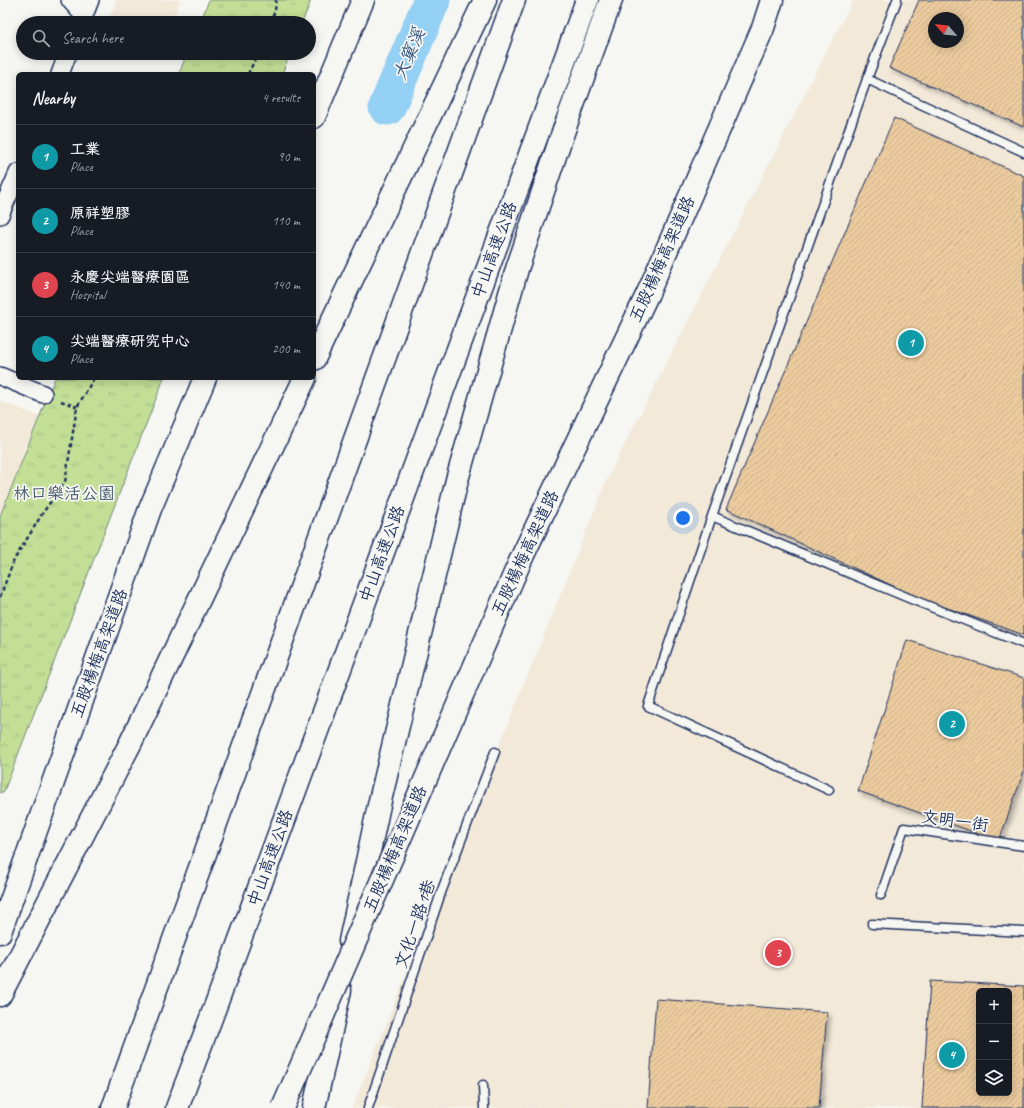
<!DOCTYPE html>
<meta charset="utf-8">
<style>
:root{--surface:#171b24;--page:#242831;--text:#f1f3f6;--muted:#9ea1a6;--line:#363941;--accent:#db2777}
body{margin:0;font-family:Caveat,"LXGW WenKai TC",sans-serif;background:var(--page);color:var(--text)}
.controls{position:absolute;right:12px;bottom:12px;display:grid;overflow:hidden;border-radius:6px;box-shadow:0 2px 10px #0003}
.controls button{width:36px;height:36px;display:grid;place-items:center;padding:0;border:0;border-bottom:1px solid var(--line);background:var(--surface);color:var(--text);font:20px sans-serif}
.compass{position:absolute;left:928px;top:12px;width:36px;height:36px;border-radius:50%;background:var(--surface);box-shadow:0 2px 10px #0003;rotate:298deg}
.you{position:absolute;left:683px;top:518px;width:14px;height:14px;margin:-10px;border:3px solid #fff;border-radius:50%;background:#1a73e8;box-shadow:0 0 0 6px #1a73e833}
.badge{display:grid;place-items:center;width:26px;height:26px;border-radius:50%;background:var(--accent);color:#fff;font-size:13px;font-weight:700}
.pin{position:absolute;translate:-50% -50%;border:2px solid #fff;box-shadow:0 1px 4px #0006}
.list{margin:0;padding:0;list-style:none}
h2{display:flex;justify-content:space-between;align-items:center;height:52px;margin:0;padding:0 16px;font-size:17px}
h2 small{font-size:13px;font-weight:400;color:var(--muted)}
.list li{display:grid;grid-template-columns:26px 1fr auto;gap:12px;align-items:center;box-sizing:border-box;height:64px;padding:0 16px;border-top:1px solid var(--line)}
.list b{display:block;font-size:15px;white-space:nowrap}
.list p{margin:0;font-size:13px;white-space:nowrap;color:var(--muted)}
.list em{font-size:13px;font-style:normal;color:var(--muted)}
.icon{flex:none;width:22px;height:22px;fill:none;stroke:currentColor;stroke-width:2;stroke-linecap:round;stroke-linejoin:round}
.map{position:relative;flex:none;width:1024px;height:1108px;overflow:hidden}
.search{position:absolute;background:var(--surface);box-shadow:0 2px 10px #0003;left:16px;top:16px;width:300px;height:44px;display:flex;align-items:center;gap:10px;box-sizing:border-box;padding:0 14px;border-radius:22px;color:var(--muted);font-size:15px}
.panel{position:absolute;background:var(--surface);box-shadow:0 2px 10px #0003;left:16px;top:72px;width:300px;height:308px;border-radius:6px}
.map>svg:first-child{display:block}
.built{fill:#f3e9d9;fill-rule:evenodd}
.park{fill:url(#park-tufts);stroke:#6f877a}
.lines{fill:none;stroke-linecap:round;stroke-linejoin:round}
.river{stroke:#94cff4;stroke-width:37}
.building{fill:url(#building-hatch);stroke:#1b2f5e;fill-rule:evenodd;filter:url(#shadow)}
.service-casing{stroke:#1b2f5e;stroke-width:11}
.minor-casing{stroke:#1b2f5e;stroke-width:20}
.motorway-casing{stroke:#1b2f5e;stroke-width:25}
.path{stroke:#1b2f5e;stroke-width:2.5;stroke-dasharray:4 3;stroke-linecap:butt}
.service{stroke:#f6f6f2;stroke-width:8}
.minor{stroke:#f6f6f2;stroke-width:17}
.motorway{stroke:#f6f6f2;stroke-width:22}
.motorway-bridge-casing{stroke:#1b2f5e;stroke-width:25;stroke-linecap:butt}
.motorway-bridge{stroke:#f6f6f2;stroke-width:22}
.labels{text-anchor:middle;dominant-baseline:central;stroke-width:3.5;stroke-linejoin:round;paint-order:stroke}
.street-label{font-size:17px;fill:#1b2f5e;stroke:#f6f6f2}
.park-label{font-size:17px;fill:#455b6c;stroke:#f6f6f2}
.water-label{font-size:18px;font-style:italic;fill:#395784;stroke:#f6f6f2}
</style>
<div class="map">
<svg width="1024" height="1108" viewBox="0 0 1024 1108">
<defs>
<pattern id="park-tufts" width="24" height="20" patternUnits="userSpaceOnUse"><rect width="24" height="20" fill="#c3df96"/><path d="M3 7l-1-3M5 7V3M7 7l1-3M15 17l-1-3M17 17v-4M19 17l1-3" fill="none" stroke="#a7c084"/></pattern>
<pattern id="building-hatch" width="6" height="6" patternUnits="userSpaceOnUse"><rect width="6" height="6" fill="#eccb9e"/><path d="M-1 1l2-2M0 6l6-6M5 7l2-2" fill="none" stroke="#caaf8a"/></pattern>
<filter id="shadow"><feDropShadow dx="3.5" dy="3.5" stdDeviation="2" flood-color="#0004"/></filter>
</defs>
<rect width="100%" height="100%" fill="#f6f6f2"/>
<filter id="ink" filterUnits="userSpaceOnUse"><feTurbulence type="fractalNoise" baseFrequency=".025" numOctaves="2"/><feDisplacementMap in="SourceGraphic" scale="8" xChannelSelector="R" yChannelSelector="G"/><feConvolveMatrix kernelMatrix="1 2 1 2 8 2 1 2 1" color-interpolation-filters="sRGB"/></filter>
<g filter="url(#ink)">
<path class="built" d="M116,0h64l-8,23h-45l-17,-6z
M853,0h171v1108h-672l257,-633zM934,18h24v24h-24zM979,991h30v102h-30z
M0,401l39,15 -39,100z"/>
<path class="park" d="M209,0h102l-9,23h-102z
M187,53h103l-8,21h-103z
M55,378h109l-160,413 -4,2v-277z"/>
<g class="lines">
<path class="river" d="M387,107l45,-107"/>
</g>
<path class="building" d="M919,0h105v127l-135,-59zM934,18h24v24h-24z
M894,118l130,58v459l-105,-37 -193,-89z
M907,640l117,38v93l-25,70 -141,-50z
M930,981l94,5v122h-102zM979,991h30v102h-30z
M656,999l171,13 -8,96h-171z"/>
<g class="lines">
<defs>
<path id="service" d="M897,0l-30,79 157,73
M867,79l-155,437 199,83 113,45
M712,516l-64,190 181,84
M881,895l23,-67 120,18
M872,924l152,8
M483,1085l1,23
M368,1108l74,-218 53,-138"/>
<path id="minor" d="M70,0l14,16
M81,23l9,-23
M60,74l8,-21
M0,215l18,-42
M0,376l43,18"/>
<path id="motorway" d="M314,117l49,-117
M648,293l115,-265 9,-28
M314,359l171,-359
M0,932l150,-423 55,-131
M350,941l29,-136 78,-325 60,-211 44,-131 50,-138
M0,995l130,-251 175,-366
M113,1108l401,-1108
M177,1108l34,-90 376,-1018
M314,1108l26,-118"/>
</defs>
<use href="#service" class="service-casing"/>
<use href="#minor" class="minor-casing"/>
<use href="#motorway" class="motorway-casing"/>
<path class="path" d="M270,23l5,-12 1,-11
M248,74l10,-21
M61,401l16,6
M0,597l14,-37 30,-49 21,-29 12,-75 17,-29"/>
<use href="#service" class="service"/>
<use href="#minor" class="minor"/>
<use href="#motorway" class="motorway"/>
<defs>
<path id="motorway-bridge" d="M283,1108l239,-551 126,-264"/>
</defs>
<use href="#motorway-bridge" class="motorway-bridge-casing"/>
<use href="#motorway-bridge" class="motorway-bridge"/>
</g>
</g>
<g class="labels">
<g class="street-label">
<text transform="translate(494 250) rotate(-70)">中山高速公路</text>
<text transform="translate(662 259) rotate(-66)">五股楊梅高架道路</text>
<text transform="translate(525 553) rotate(-65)">五股楊梅高架道路</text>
<text transform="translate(382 554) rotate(-70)">中山高速公路</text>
<text transform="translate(99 653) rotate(-70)">五股楊梅高架道路</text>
<text transform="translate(955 821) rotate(8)">文明一街</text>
<text transform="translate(395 849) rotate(-67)">五股楊梅高架道路</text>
<text transform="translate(270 858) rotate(-70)">中山高速公路</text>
<text transform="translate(415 924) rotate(-71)">文化一路1巷</text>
</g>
<g class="park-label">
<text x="64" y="493">林口樂活公園</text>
</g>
<g class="water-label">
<text transform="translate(409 54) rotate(-67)">大窠溪</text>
</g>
</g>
</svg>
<div class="controls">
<button>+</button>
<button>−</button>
<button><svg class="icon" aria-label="layers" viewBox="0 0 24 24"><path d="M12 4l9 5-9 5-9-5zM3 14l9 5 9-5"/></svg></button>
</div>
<svg class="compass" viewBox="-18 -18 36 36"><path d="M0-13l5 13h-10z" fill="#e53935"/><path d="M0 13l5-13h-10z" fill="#9ea1a6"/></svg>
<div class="you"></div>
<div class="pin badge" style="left:911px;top:343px;background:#0f9aa8">1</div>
<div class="pin badge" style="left:952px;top:724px;background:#0f9aa8">2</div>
<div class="pin badge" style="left:778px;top:953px;background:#e0444e">3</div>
<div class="pin badge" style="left:952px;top:1055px;background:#0f9aa8">4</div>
<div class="search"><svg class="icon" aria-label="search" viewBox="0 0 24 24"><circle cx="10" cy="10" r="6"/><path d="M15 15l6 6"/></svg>Search here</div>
<section class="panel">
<h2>Nearby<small>4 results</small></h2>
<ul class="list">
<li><span class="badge" style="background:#0f9aa8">1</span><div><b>工業</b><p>Place</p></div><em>90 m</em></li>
<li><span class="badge" style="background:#0f9aa8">2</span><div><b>原祥塑膠</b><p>Place</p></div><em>110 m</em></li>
<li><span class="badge" style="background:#e0444e">3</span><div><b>永慶尖端醫療園區</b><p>Hospital</p></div><em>140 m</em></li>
<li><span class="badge" style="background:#0f9aa8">4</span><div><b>尖端醫療研究中心</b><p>Place</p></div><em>200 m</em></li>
</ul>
</section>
</div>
